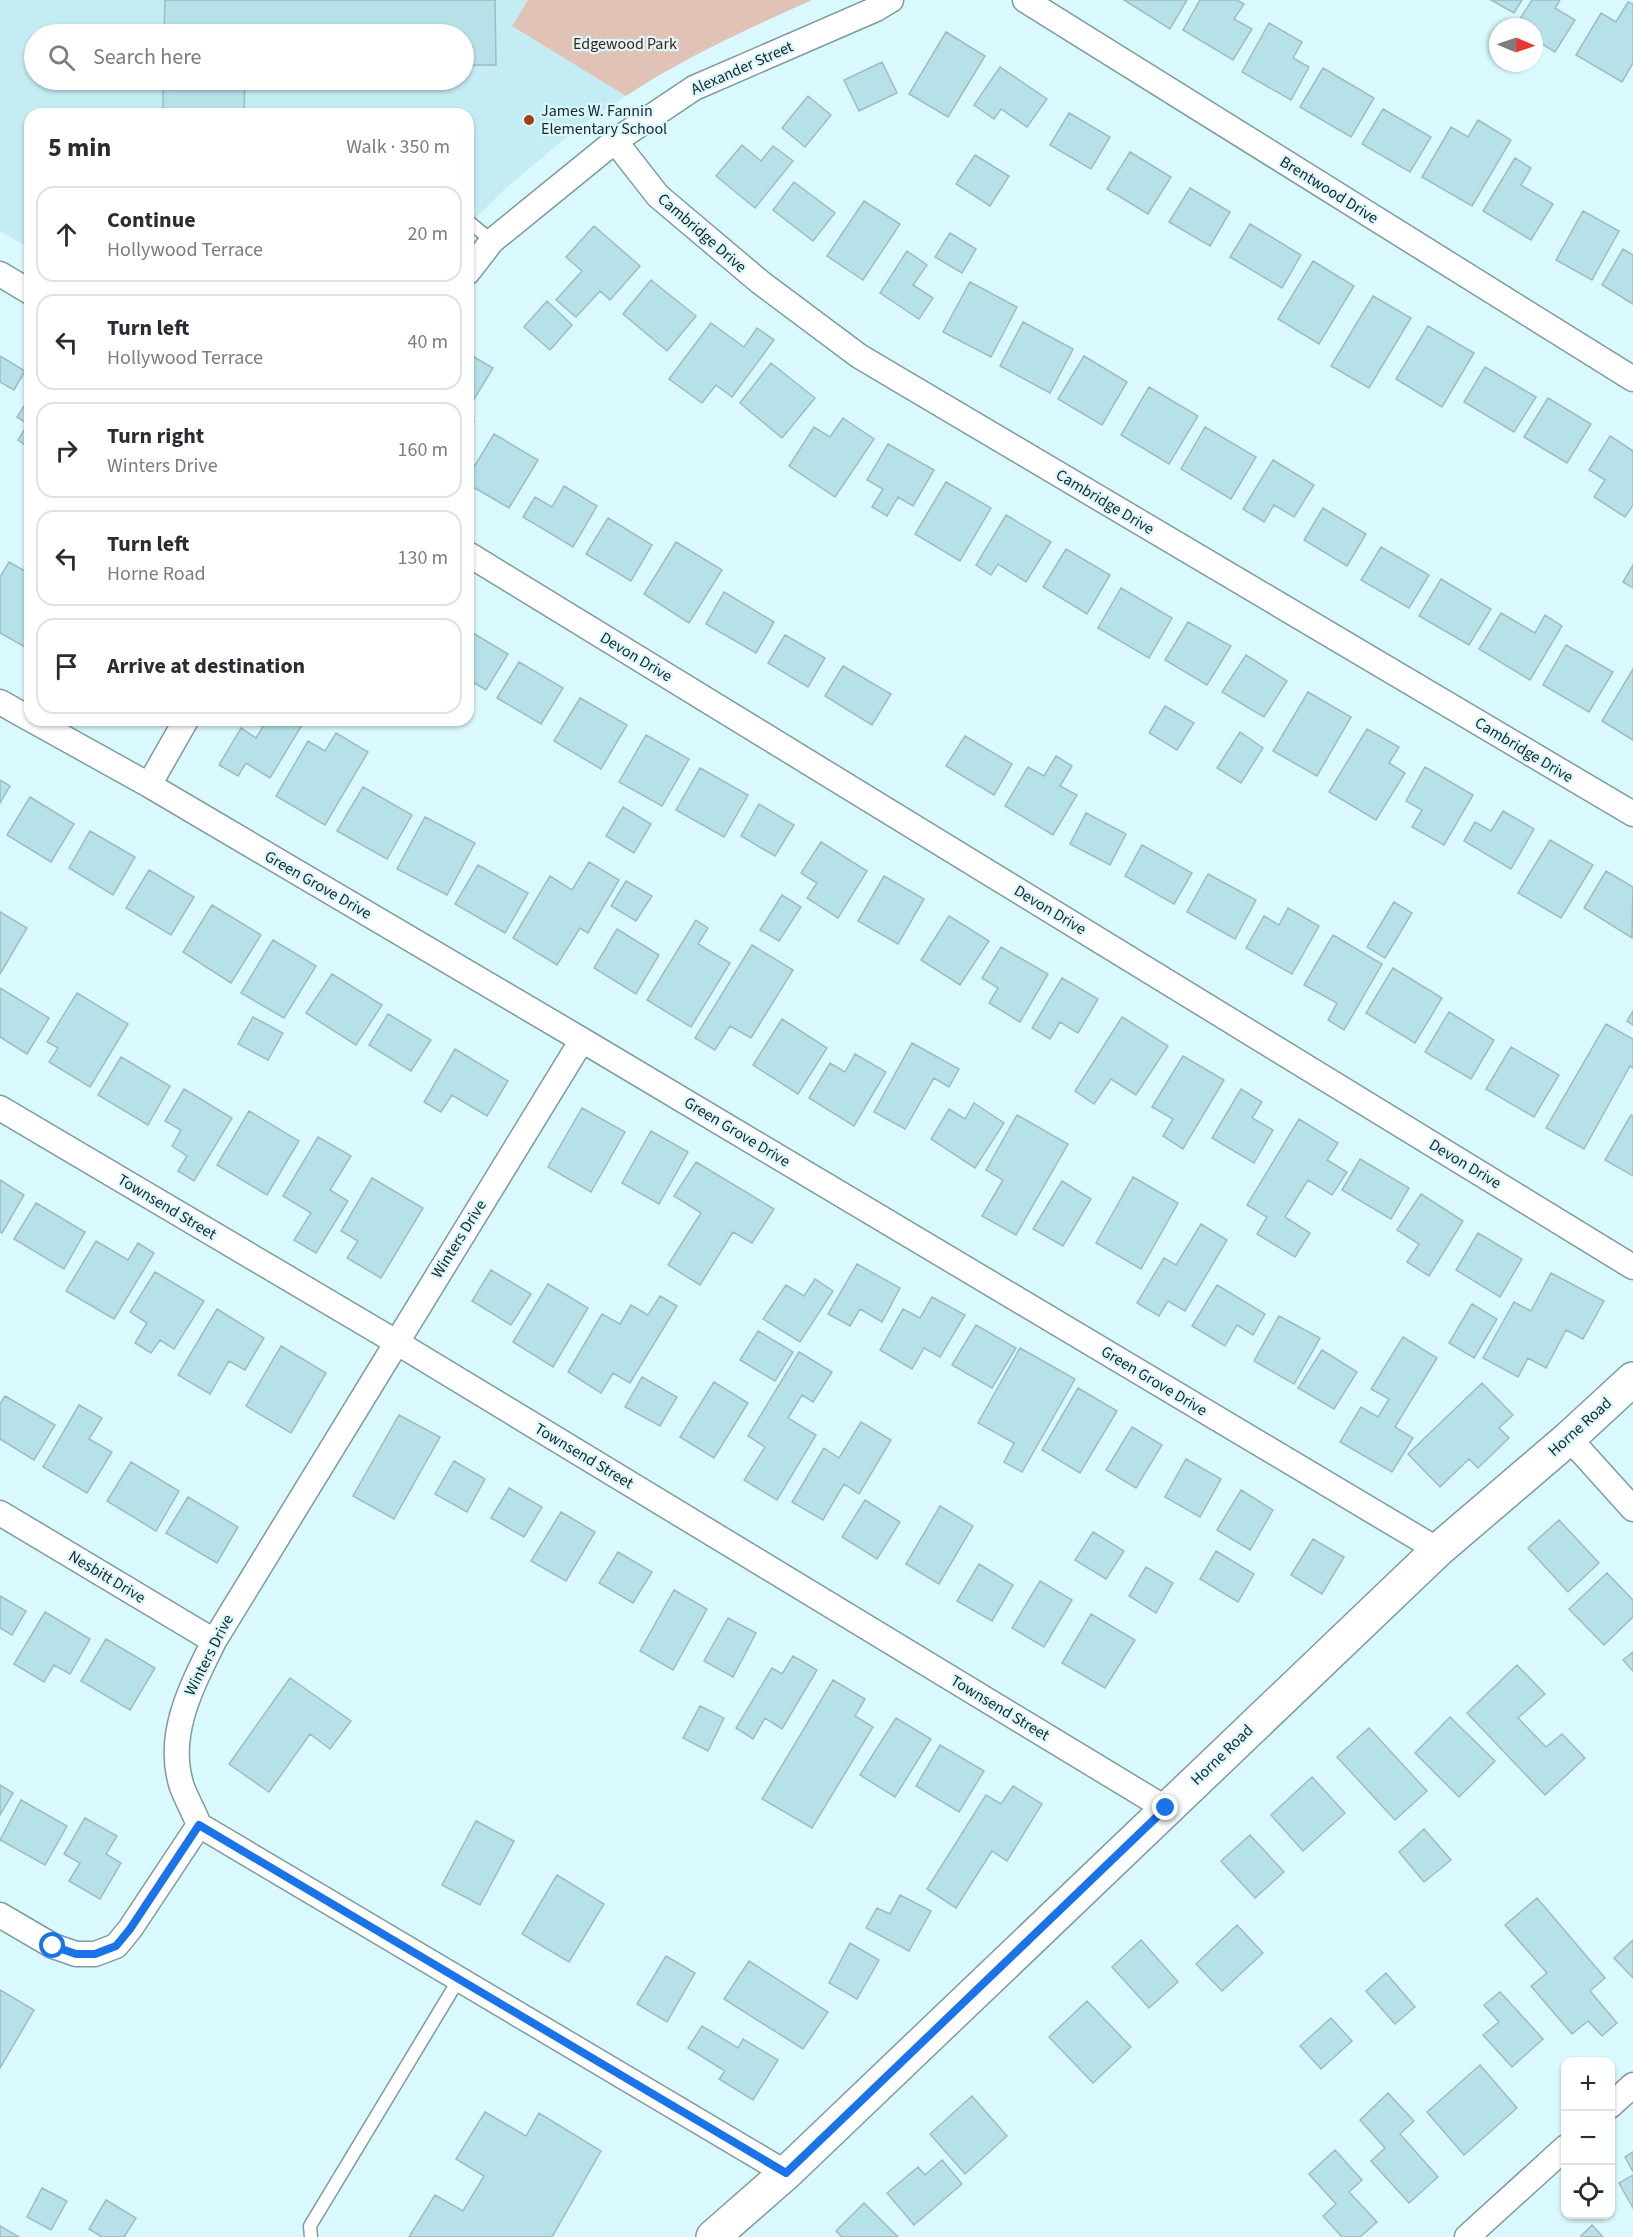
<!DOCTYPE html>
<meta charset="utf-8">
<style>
:root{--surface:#fff;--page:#f7f7f7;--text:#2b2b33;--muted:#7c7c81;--line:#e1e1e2}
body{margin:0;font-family:"Source Sans 3",sans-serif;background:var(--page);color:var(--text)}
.controls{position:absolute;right:18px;bottom:18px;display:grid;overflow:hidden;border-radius:12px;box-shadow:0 2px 4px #0004}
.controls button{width:54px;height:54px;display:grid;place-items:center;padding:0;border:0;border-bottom:2px solid var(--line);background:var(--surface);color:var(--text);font:30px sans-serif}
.compass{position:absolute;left:1489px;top:18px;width:54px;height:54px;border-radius:50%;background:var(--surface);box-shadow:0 2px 4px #0004;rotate:92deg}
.stop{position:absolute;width:18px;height:18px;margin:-14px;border:4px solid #1a73e8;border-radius:50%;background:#fff}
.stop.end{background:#1a73e8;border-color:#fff;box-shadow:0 2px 6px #0008}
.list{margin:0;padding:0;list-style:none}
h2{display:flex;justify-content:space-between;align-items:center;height:78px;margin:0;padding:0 24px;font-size:26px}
h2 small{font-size:20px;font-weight:400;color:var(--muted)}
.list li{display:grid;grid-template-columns:39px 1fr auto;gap:18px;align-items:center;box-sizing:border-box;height:96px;margin:0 12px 12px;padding:0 12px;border:2px solid var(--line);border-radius:18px}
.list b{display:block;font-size:22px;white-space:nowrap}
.list p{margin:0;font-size:20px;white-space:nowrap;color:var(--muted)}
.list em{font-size:20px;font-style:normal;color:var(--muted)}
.icon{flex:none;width:33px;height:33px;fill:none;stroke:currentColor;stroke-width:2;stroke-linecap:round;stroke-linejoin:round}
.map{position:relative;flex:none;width:1633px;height:2237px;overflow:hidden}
.search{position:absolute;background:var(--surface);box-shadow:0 2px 4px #0004;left:24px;top:24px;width:450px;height:66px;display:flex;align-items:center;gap:15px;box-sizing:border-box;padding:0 21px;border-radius:33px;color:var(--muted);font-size:22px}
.panel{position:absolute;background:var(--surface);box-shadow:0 2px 4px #0004;left:24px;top:108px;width:450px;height:618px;border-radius:18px}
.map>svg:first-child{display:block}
.built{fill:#c4ecf3;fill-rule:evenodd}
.green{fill:#e1c2b6}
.building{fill:#b6e1e9;stroke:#9ebcc1;stroke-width:1.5}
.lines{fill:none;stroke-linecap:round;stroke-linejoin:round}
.service-casing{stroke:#7e9ba0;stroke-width:15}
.minor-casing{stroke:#7e9ba0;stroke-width:27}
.secondary-casing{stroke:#7e9ba0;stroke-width:36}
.service{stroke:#fff;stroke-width:12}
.minor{stroke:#fff;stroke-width:24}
.secondary{stroke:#fff;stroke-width:33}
.route{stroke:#1a73e8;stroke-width:8}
.poi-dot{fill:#a5400f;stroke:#d9f9fe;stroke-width:2}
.labels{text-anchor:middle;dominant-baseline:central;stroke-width:4.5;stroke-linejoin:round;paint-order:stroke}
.park-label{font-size:16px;fill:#4e200c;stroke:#d9f9fe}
.street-label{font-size:16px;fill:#1b2628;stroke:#d9f9fe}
.poi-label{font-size:16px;fill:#1b2628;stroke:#d9f9fe;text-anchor:start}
</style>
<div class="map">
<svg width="1633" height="2237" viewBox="0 0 1633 2237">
<rect width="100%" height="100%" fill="#d9f9fe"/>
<path class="built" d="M0,0h528l-15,26 113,70 -46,30 -74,62 -38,38v-112h-438v135l-30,-18zM34,34h430v46h-430z"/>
<path class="green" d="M528,0h284c-64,29 -127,57 -186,96l-114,-70z"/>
<path class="building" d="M165,0h330l1,65h-32v-31h-300z
M1124,0h63l-17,29z
M1200,0h37l7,4 -10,15 18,10 -19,31 -50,-30z
M1491,0h31l-8,13z
M1532,0h28l-5,8 20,12 -20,32 -21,-13v-12h-19z
M1628,2l5,2v59l-11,19 -46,-27 25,-42 15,9z
M1269,23l33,19 -9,16 16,9 -18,33 -49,-28z
M946,32l39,24 -37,61 -39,-23z
M882,62l15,31 -38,18 -15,-31z
M1000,67l47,32 -20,28 -26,-18 -7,10 -20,-14z
M1323,68l51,30 -23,39 -51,-30z
M163,80h82l-1,34h-81z
M808,96l23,19 -26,32 -23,-19z
M1383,109l48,28 -21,35 -48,-28z
M1069,113l41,24 -19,32 -41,-24z
M1478,120l33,20 -39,66 -50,-29 29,-50 17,10z
M742,145l19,16 12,-15 20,15 -38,47 -39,-32z
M1130,152l41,25 -23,37 -41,-25z
M975,155l34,21 -19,30 -34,-22z
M1515,158l16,10 -10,17 32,19 -22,36 -48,-29z
M794,182l41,31 -22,28 -40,-31z
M1190,188l40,24 -20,34 -41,-24z
M864,201l36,23 -37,56 -36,-24z
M1583,211l36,20 -27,49 -36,-20z
M1250,224l51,31 -19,33 -52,-31z
M594,226l46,40 -30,34 -10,-9 -24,26 -20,-17 26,-29 -16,-14z
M950,233l26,16 -14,24 -27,-16z
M1623,249l10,6v49l-31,-19z
M907,251l20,14 -14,20 20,13 -14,21 -39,-26z
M1313,261l41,25 -35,58 -41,-25z
M651,280l45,36 -29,35 -44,-37z
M970,282l47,25 -26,50 -48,-25z
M1373,296l38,22 -42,70 -38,-22z
M547,301l25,24 -22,25 -26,-23z
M1023,322l50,27 -23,44 -50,-27z
M711,323l33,24 13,-19 17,12 -42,57 -16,-12 -14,18 -33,-24z
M1428,326l46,27 -32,54 -46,-28z
M469,354l24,14 -25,41v-53z
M0,356l25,15 -11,19 -14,-8z
M1084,356l43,26 -25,43 -44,-26z
M771,363l44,35 -33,40 -42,-35z
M1485,367l51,30 -22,35 -50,-30z
M1149,387l49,29 -29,48 -48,-29z
M30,397v51l-12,-8 10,-16 -11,-7z
M1548,398l43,26 -24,39 -43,-26z
M468,418l6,3 -6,9z
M843,418l31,21 -39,58 -46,-31 25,-39 16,10z
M1205,427l51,30 -25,42 -50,-30z
M494,434l44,26 -29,48 -41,-24v-7z
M1610,436l23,15v54l-8,12 -31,-20 11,-17 -16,-10z
M888,444l46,26 -21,36 -15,-9 -11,19 -15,-9 11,-18 -16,-9z
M1273,460l41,25 -20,32 -20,-12 -10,17 -21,-13z
M946,482l45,26 -31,53 -45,-27z
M564,486l33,20 -24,41 -50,-30 12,-20 17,10z
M1323,508l43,26 -19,32 -43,-26z
M1006,515l45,27 -25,40 -28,-18 -7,11 -15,-10z
M608,518l44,27 -21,36 -45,-27z
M676,542l46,28 -33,53 -45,-29z
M1381,547l48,28 -20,33 -48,-28z
M1066,549l44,26 -23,39 -44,-27z
M9,562l21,12v64l-5,9 -25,-14v-56z
M1633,565v23l-10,-6z
M1441,579l50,30 -22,36 -50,-29z
M1121,588l51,30 -23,40 -51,-30z
M724,592l50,30 -18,31 -50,-29z
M1501,613l34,20 10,-18 17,11 -32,54 -51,-31z
M1188,622l43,24 -24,39 -42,-25z
M468,630l40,24 -22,36 -18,-11z
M785,635l40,23 -17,29 -40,-24z
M1566,645l47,27 -24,40 -46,-27z
M1246,655l41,26 -23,36 -42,-25z
M519,662l44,26 -22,36 -44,-26z
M843,666l48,28 -19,31 -47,-29z
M1633,669v71l-31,-19z
M1308,692l43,25 -34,59 -44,-25z
M580,698l47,27 -26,44 -47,-28z
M1165,706l29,17 -17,27 -28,-17z
M267,720h38l-35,58 -24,-15 -8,13 -19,-11 22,-37 15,10z
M1367,729l32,18 -10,16 16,10 -29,47 -47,-28z
M1240,732l23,16 -22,35 -24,-15z
M336,733l32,19 -43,73 -49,-29 32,-55 17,10z
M646,735l43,24 -27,47 -43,-24z
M965,736l47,28 -18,31 -48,-29z
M1056,756l16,10 -12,20 17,9 -24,40 -48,-29 23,-39 16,9z
M1425,767l48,28 -29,50 -32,-18 10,-17 -16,-9z
M700,768l48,27 -24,42 -48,-27z
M0,780l10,6 -10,17z
M363,787l49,28 -25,44 -50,-28z
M30,797l44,27 -23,38 -44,-27z
M759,804l35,21 -19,31 -34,-20z
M623,807l28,17 -17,29 -28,-17z
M1503,811l31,18 -23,40 -47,-28 11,-19 16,9z
M1086,813l40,21 -16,31 -40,-21z
M425,817l50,26 -28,52 -50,-26z
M90,831l45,26 -22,38 -44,-27z
M1550,840l43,25 -32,53 -43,-25z
M821,842l46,29 -29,47 -31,-20 10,-15 -16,-10z
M1142,845l50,28 -18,31 -49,-28z
M589,862l30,18 -31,53 -8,-5 -23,37 -44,-27 37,-62 22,14z
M478,865l50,28 -23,40 -50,-29z
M149,870l45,27 -23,38 -45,-27z
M1606,871l27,16 -1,51 -48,-30z
M1208,874l48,26 -21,39 -48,-27z
M884,876l40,23 -26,45 -40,-23z
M626,881l26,15 -16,25 -25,-15z
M782,895l19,12 -22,34 -19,-11z
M1394,902l18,11 -27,45 -18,-11z
M212,905l49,30 -30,48 -48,-31z
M1288,908l31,18 -27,48 -46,-26 18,-32 15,9z
M0,912l27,16 -27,46z
M949,916l40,25 -29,44 -39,-25z
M696,920l12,8 -10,16 32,19 -39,64 -44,-27z
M617,929l42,26 -23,39 -42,-26z
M1333,935l49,29 -38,66 -16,-10 9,-17 -33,-18z
M273,940l43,26 -32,52 -43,-25z
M752,945l41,25 -42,68 -21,-12 -15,24 -20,-12z
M1001,947l47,27 -28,48 -31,-19 9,-15 -16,-10z
M1393,968l49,30 -27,45 -49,-30z
M332,974l50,31 -26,40 -50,-32z
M1062,978l36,21 -20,34 -18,-11 -10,17 -18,-11z
M0,988l49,30 -22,36 -27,-17z
M77,993l51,31 -38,63 -41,-25 9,-14 -11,-6z
M1633,1011v14l-6,-4z
M1449,1012l45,28 -23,39 -46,-27z
M388,1014l43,26 -20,31 -42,-26z
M253,1017l30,16 -15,27 -30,-16z
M1122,1017l46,29 -32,49 -25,-16 -17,25 -19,-13z
M782,1019l45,29 -29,46 -45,-29z
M1606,1024l27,15v29l-3,-2 -46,83 -38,-21z
M912,1043l47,26 -10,18 -15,-9 -29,51 -31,-17z
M1511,1047l48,28 -25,42 -48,-28z
M455,1049l53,32 -21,35 -35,-21 -11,17 -17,-10z
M855,1054l31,18 -32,54 -45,-28 21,-35 15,9z
M1183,1056l41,24 -41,69 -20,-13 10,-17 -21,-12z
M121,1057l49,29 -22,39 -50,-30z
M184,1089l48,29 -38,63 -16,-10 9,-15 -15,-10 9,-16 -16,-9z
M1241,1089l21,13 -10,16 21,12 -19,33 -42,-25z
M974,1103l30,20 -29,45 -44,-29 18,-30 16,10z
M582,1108l43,24 -34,60 -43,-25z
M249,1111l50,30 -32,54 -50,-30z
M1017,1115l51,29 -52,91 -34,-19 21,-36 -17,-10z
M1631,1115l2,1v60l-28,-16z
M1299,1119l39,24 -11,17 20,12 -15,23 -24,-15 -23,37 25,16 -15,24 -38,-23 10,-17 -20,-12z
M651,1131l37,21 -29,52 -37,-21z
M318,1137l33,19 -21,34 18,11 -32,52 -22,-13 17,-27 -28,-17z
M1360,1159l49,29 -18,31 -49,-29z
M696,1162l78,47 -22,34 -19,-11 -33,53 -32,-20 33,-52 -27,-17z
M1133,1177l45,26 -37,66 -45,-26z
M372,1178l51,30 -42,70 -34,-20 11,-17 -17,-10z
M0,1180l24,15 -22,38 -2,-1z
M1062,1181l29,18 -28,47 -30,-17z
M1421,1194l42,27 -34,55 -22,-14 12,-18 -22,-14z
M36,1203l49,29 -21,37 -50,-30z
M1201,1224l26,16 -42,71 -17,-10 -9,15 -22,-13 27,-45 12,7z
M1478,1233l44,26 -22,38 -44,-27z
M96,1241l32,19 10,-17 16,10 -40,66 -48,-28z
M857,1264l43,24 -18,34 -22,-13 -10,17 -22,-12z
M491,1270l40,24 -20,31 -39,-24z
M155,1272l49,29 -30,48 -14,-9 -9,13 -16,-10 12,-20 -17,-11z
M1551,1273l53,28 -21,38 -17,-9 -20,38 -18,-10 -10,19 -35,-19 31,-56 17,9z
M815,1279l18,12 -33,51 -37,-23 23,-34 18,11z
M548,1284l40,24 -35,59 -40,-25z
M1217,1285l48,29 -12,21 -16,-10 -12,21 -33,-20z
M660,1296l17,10 -47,77 -17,-10 -12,20 -33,-21 34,-58 18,10 11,-19 17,10z
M932,1297l33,18 -25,42 -16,-9 -12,21 -32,-19 23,-41 17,9z
M1472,1304l25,15 -23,39 -25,-15z
M217,1309l47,29 -19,32 -16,-9 -19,33 -32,-19z
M1279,1316l41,22 -26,46 -40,-23z
M976,1325l40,23 -24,40 -40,-23z
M758,1331l35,21 -18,29 -35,-21z
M1403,1337l34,21 -42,69 18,11 -21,34 -52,-30 21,-35 17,10 11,-18 -18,-10z
M281,1346l45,27 -35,60 -45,-27z
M1020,1348l55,31 -53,93 -18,-10 10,-19 -36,-20z
M1322,1350l35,22 -23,37 -36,-21z
M799,1352l33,20 -19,30 -11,-7 -14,23 28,17 -39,65 -33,-20 21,-33 -17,-11z
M642,1377l35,20 -17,29 -35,-19z
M714,1382l34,21 -34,55 -34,-21z
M1482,1383l31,32 -14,13 10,10 -31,30 -9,-9 -29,28 -32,-33z
M1078,1388l39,23 -37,62 -38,-23z
M5,1396l50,29 -21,35 -34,-21v-35z
M79,1405l23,13 -13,21 23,13 -25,41 -44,-26z
M399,1415l41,22 -46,82 -41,-23z
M861,1422l30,18 -32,54 -15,-10 -21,36 -31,-18 32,-54 15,10z
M1132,1427l30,18 -26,43 -30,-18z
M1186,1459l35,20 -21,38 -35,-20z
M454,1461l31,18 -18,33 -32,-18z
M131,1462l48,29 -23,40 -49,-30z
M509,1488l33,19 -18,30 -33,-19z
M1241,1490l32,20 -23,40 -33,-20z
M188,1497l50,30 -21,36 -51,-30z
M865,1500l35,22 -23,37 -35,-22z
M940,1506l33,20 -34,58 -33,-20z
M561,1512l34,20 -29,49 -35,-20z
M1559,1520l40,43 -31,29 -40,-44z
M1093,1532l31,19 -18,28 -31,-19z
M1313,1539l31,18 -22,37 -31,-19z
M1216,1551l38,23 -16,28 -38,-23z
M618,1552l34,20 -19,31 -34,-20z
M979,1564l34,21 -21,36 -35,-20z
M1146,1567l27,16 -17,30 -27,-17z
M1607,1573l26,27v17l-29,28 -35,-36z
M1040,1581l32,19 -28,47 -32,-19z
M674,1590l33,19 -34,61 -33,-19z
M0,1596l26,15 -14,24 -12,-7z
M45,1612l45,27 -20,35 -16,-9 -10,17 -30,-18z
M1091,1614l44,26 -30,48 -43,-25z
M728,1618l28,15 -23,44 -29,-16z
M106,1639l49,29 -25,42 -49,-29z
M1633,1652v19l-10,-11z
M793,1656l24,14 -35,59 -17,-11 -12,21 -17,-11 36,-60 10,6z
M1517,1665l28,29 -27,24 28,29 16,-13 23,24 -40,37 -78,-82z
M290,1678l61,43 -21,28 -20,-15 -41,58 -40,-28z
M833,1680l32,19 -10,17 18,11 -61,101 -50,-29z
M700,1706l24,12 -16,33 -25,-13z
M1450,1717l45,44 -36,36 -44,-44z
M896,1718l35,21 -36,58 -35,-22z
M1369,1728l58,63 -32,29 -58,-63z
M940,1745l44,26 -25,41 -43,-26z
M1312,1777l33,36 -42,38 -32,-36z
M0,1785l13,8 -13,22z
M1013,1786l29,18 -35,57 -15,-10 -36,57 -29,-19 59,-94 15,9z
M21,1800l46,26 -22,39 -45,-25z
M85,1818l32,18 -11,18 15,9 -21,36 -31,-18 11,-18 -16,-9z
M476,1821l38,20 -34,64 -38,-20z
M1424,1829l27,31 -27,22 -25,-30z
M1250,1835l34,37 -29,26 -34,-37z
M557,1875l47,29 -35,58 -47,-28z
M900,1895l31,16 -22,40 -43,-23 11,-20 13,6z
M1537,1898l68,80 -15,13 27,32 -15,13 -14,-15 -16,13 -41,-48 16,-13 -42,-48z
M1237,1925l26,28 -41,38 -26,-27z
M1141,1940l37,42 -29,26 -37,-41z
M1633,1940v38l-19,-20z
M850,1943l29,17 -22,39 -28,-16z
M666,1956l29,17 -28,49 -30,-18z
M749,1961l79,51 -25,37 -79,-50z
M1386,1973l29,34 -20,17 -29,-33z
M0,1990l34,20 -34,58z
M1500,1992l43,47 -31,28 -29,-32 16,-13 -15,-17z
M1087,2001l44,46 -38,36 -44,-46z
M1331,2018l21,23 -31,28 -21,-23z
M702,2026l36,22 5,-9 35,21 -25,40 -34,-21 6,-8 -37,-23z
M1480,2065l37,43 -53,47 -37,-43z
M1388,2093l26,28 -14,13 38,43 -29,26 -38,-42 14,-13 -25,-28z
M972,2096l35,40 -42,38 -35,-40z
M485,2112l41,24 13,-23 62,38 -49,86h-143l26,-42 28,16 21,-35 -28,-17z
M1335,2150l27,30 -13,12 28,30 -17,15h-18l-19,-21 13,-12 -27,-30z
M1633,2152v20l-8,-15z
M942,2160l20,24 -48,41 -27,-32 31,-26 7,8z
M1633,2175v33l-14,-25z
M42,2188l25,13 -16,29 -24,-13z
M106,2200l30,18 -12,19h-22l-13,-8z
M864,2203l34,34h-56l-6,-6z
M1592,2225l11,12h-23z
M0,2226l19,11h-19z"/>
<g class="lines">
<defs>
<path id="service" d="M468,221l24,20
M311,2237l-1,-11 149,-247"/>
<path id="minor" d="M1025,0l608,379
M615,141l43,55 102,86 99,74 774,458
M468,272l24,-31 123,-100 79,-53 182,-79 15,-9
M0,274l30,18
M468,554l1165,713
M0,702l30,17
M32,720l117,65 433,255 856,510
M149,785l37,-65
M582,1040l-368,601c-22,45 -49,94 -32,146 5,13 12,25 17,38l587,348
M0,1108l396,234 769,466
M1569,1438l64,71
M0,1513l214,128
M0,1915l53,31 23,8h19l21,-8 14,-17 69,-104
M1610,2106l23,-21
M1467,2237l99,-90"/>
<path id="secondary" d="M713,2237l73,-64 652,-623 131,-112 64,-59"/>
</defs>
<use href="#service" class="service-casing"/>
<use href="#minor" class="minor-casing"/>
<use href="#secondary" class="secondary-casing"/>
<use href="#service" class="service"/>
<use href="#minor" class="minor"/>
<use href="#secondary" class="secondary"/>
</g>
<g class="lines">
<path class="route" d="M53,1946l23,8h19l21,-8 14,-17 69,-104 587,348 380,-365"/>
</g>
<circle class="poi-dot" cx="529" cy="120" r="6"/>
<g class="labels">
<g class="park-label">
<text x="625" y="44">Edgewood Park</text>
</g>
<g class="street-label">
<text transform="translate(742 68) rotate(-24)">Alexander Street</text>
<text transform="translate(1329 190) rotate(32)">Brentwood Drive</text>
<text transform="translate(702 233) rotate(41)">Cambridge Drive</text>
<text transform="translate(1105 502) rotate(31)">Cambridge Drive</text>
<text transform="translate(636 657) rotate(31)">Devon Drive</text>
<text transform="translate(1524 750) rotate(31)">Cambridge Drive</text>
<text transform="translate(318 885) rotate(30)">Green Grove Drive</text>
<text transform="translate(1050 910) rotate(31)">Devon Drive</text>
<text transform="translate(737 1132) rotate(31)">Green Grove Drive</text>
<text transform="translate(1465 1164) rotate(31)">Devon Drive</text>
<text transform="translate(167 1207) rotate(31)">Townsend Street</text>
<text transform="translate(459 1239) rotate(-58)">Winters Drive</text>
<text transform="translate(1154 1381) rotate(31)">Green Grove Drive</text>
<text transform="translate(1580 1427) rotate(-42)">Horne Road</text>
<text transform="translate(584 1456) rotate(31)">Townsend Street</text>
<text transform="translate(107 1577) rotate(31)">Nesbitt Drive</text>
<text transform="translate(209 1655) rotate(-63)">Winters Drive</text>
<text transform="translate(1000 1708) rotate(31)">Townsend Street</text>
<text transform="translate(1222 1755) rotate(-44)">Horne Road</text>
</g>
<g class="poi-label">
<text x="541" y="111">James W. Fannin<tspan x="541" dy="18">Elementary School</tspan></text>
</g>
</g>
</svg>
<div class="controls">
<button>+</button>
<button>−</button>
<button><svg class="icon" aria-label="locate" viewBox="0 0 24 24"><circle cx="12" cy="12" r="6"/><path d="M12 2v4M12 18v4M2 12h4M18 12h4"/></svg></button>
</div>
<svg class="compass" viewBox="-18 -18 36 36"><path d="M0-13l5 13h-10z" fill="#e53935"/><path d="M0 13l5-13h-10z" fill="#7c7c81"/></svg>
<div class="stop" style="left:53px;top:1946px"></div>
<div class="stop end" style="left:1166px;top:1808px"></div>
<div class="search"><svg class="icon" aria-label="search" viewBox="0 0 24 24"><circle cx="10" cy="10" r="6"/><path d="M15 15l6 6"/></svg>Search here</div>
<section class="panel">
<h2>5 min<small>Walk · 350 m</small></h2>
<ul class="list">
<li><svg class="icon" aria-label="ahead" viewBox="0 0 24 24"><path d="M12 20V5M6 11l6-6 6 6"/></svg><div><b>Continue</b><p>Hollywood Terrace</p></div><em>20 m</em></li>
<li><svg class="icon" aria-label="left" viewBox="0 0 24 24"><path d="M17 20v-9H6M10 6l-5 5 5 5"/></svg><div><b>Turn left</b><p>Hollywood Terrace</p></div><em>40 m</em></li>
<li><svg class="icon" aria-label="right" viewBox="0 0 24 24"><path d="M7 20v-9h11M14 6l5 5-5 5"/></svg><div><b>Turn right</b><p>Winters Drive</p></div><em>160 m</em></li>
<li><svg class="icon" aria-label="left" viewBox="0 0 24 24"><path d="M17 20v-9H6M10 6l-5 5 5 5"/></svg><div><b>Turn left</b><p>Horne Road</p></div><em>130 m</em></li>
<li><svg class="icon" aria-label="arrive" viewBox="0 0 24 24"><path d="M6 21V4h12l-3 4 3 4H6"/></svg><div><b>Arrive at destination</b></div></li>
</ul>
</section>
</div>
